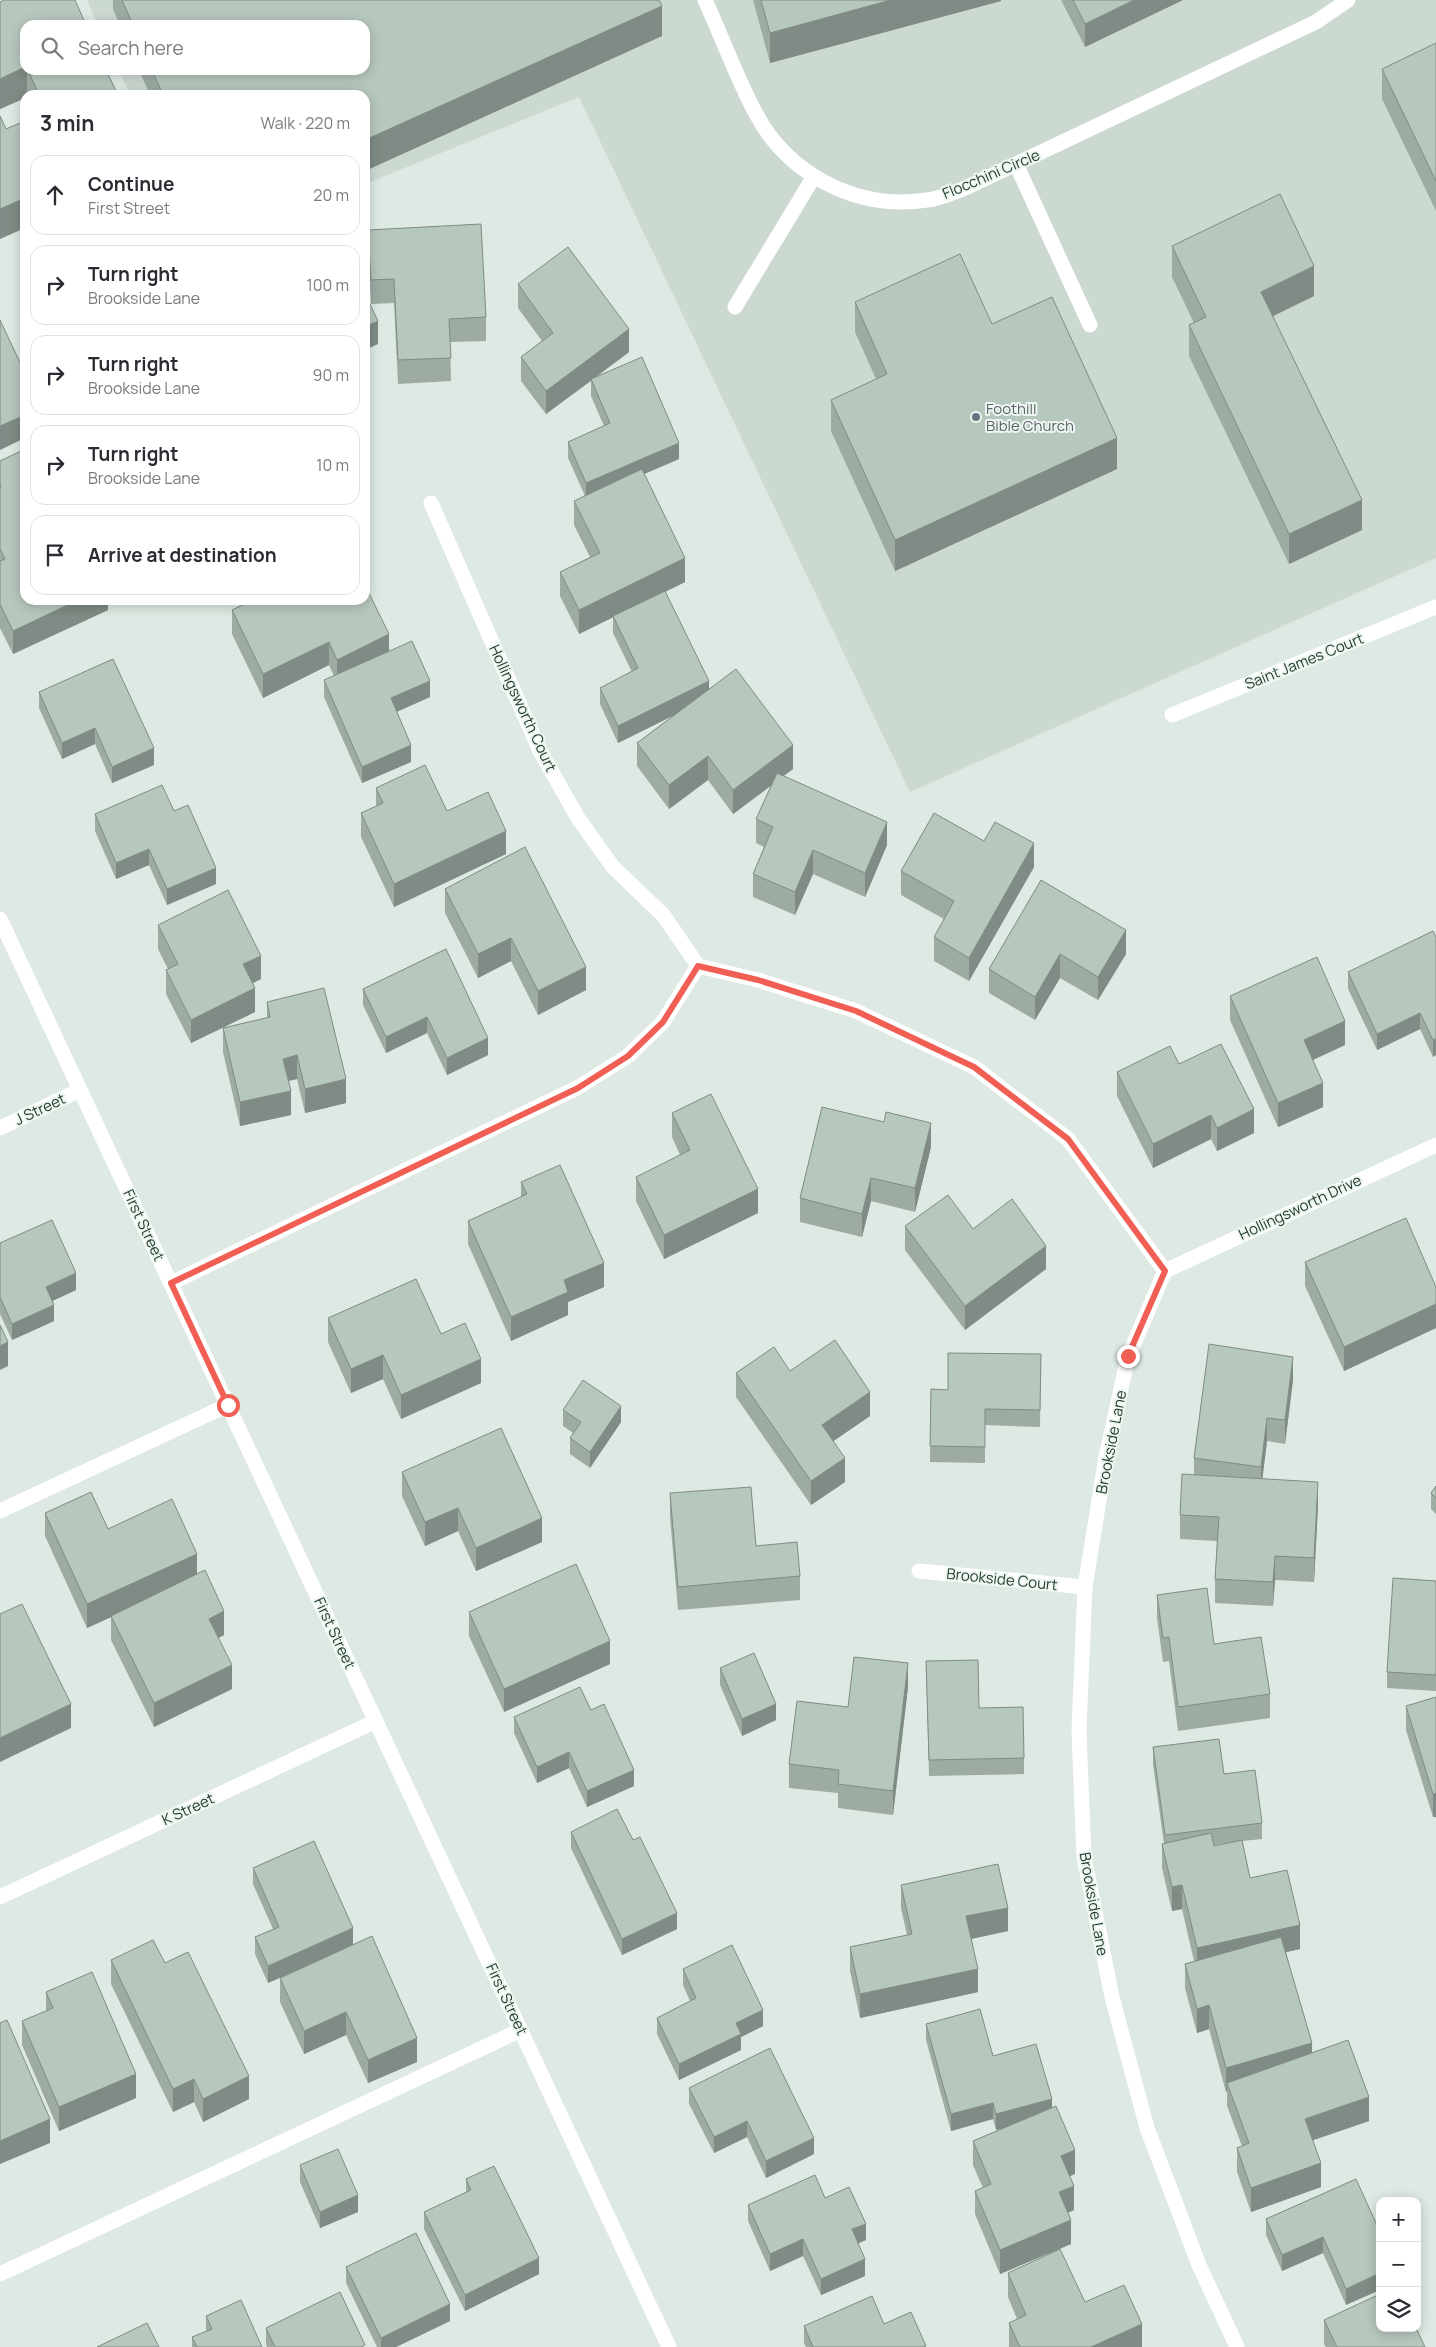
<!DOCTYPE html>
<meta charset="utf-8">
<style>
:root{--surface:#fff;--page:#f2f2f3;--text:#2b2b33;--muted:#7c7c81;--line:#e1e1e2}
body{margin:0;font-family:Manrope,sans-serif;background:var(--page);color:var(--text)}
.controls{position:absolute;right:15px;bottom:15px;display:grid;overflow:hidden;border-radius:10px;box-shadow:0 2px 12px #0003}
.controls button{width:45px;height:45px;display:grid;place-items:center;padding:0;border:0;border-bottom:1px solid var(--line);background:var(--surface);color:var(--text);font:25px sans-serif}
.stop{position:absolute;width:15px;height:15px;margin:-11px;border:4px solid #f15f54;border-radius:50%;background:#fff}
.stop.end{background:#f15f54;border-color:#fff;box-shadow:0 1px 5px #0008}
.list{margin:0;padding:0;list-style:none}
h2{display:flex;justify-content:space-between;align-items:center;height:65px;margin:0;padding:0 20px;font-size:21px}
h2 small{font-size:16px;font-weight:400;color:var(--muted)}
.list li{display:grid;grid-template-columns:32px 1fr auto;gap:15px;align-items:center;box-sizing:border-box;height:80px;margin:0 10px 10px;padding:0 10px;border:1px solid var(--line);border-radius:15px}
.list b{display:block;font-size:19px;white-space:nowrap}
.list p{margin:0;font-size:16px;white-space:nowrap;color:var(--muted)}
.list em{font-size:16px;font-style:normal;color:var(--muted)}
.icon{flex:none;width:28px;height:28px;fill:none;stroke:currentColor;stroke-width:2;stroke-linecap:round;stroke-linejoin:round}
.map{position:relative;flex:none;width:1436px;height:2347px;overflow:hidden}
.search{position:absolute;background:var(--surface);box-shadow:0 2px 12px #0003;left:20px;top:20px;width:350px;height:55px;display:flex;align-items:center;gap:12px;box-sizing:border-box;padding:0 18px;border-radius:15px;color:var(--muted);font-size:19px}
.panel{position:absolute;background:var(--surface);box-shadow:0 2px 12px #0003;left:20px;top:90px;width:350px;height:515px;border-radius:15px}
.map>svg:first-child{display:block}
.built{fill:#ccd9d1}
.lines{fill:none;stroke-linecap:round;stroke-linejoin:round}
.service{stroke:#fff;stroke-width:15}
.minor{stroke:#fff;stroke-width:15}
.tertiary{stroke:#fff;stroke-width:15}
.wall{fill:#9daba3;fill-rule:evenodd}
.shaded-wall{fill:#7f8b84}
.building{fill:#b6c7bd;stroke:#7f8b84}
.route{stroke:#f15f54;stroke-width:6}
.worship-dot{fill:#6b7280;stroke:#eef6f0;stroke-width:2}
.labels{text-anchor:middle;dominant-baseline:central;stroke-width:4;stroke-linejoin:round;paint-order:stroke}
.street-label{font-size:15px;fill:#1f382d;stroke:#eef6f0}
.worship-label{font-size:15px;fill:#5b616d;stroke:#eef6f0;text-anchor:start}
</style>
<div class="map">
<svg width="1436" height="2347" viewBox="0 0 1436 2347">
<rect width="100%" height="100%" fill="#dde9e2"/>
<path class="built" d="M87,0h1349v558l-526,234 -331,-695 -214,87v-89h-235l-11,-25h246v-45h-267z"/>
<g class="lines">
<path class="service" d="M705,0c17,37 31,76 50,112 32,62 102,99 172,88 12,-1 25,-7 36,-11l353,-167 32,-22
M1016,164l74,161
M735,307l78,-129
M0,1511l228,-106
M0,2274l521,-244"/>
<path class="minor" d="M431,503l109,248 38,67 35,49 51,49 34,50
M1172,715l264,-108
M698,966l60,14 98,31 118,56 94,72 97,132 -37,86 -22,100 -21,130 -6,144 5,126 28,140 35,131 52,137 38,82
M0,1128l80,-38
M1165,1271l271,-126
M171,1283l406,-195 51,-32 35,-34 35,-56
M919,1571l166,16
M0,1897l376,-176"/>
<path class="tertiary" d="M0,919l669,1428"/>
</g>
<path class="wall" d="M113,0h546l3,36 -297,135v-76h-215l-11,-25h226v-45h-245l-7,-16z
M753,0h248v1l-231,62z
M1061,0h122l-98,47z
M0,2l25,23v45h81l12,25h-93v3l-25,11z
M1436,43v168l-54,-112v-30z
M368,230l118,87v24l-36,1 1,39 -53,3 -4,-81 -23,1 -3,-51z
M1172,246l142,50 -41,20 89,214 -73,34 -100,-208v-31l5,-2 -22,-46z
M518,284l111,68 -33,25 83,82 -35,15 41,108 -20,10 44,96 84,81 -10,7 104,69 -22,52 -52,-23 -18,41 -42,-18v-23l11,-27 -8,-4v-24l16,-34 -39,29 -25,-34 -39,29 -32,-43v-23l37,-28 -56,28 -18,-39v-16l32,-16 -19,-39v-16l-34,17 -19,-38v-24l30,-15 -16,-32v-24l11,-5 -17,-38v-16l36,-16 -13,-30v-15l-45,33 -25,-33v-24l21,-16 -24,-33z
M855,302l137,22 125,145 -222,102 -64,-140v-31l45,-21 -21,-47z
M0,461l108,139v10l-95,44 -13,-26z
M232,610l157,42 41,45 -33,15 14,50 -49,21 -38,-86v-17l10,-4 -5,-11 -66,33 -31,-64z
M39,692l115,73 -42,18 -17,-39 -33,15 -23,-51z
M376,788l71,23 59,43 -112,53 -33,-70v-24l15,-7z
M174,811l42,73 -49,21 -18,-40 -33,14 -21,-48v-17z
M984,841l50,26 -65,114 -35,-20v-24l10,-18 -43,-24v-24z
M445,889l141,101 -48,25 -27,-54 -33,17 -33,-65z
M158,925l103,54 -8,4 2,29 -64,31 -25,-49v-24l2,-1 -10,-20z
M1126,930v24l-28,46 -38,-22 -25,42 -46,-27v-24z
M1436,937v118l-3,2 -13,-28 -43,21 -29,-61v-17z
M446,949l42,106 -41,20 -20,-42 -41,20 -23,-48v-16z
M1230,996l115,49 -32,15 10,47 -45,20 -48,-107z
M267,1002l79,101 -41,10 -8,-34 -9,2 3,34 -51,11 -17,-74v-24l44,-10z
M1179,1064l75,69 -37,18 -6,-12 -58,29 -36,-72v-24z
M672,1113l86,100 -94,46 -28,-58v-24l44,-22 -8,-18z
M931,1147l-16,65 -44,-11 -9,36 -62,-15v-24z
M521,1182l83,105 -36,15v13l-57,26 -43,-97v-23l53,-24z
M905,1226l68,3 73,40 -81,61 -60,-80z
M0,1243l76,47 -24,11 2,20 -42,19 -12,-26z
M1305,1262l131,25v41l-92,43 -39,-85z
M328,1318l113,16 40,49 -80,36 -18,-40 -32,14 -23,-51z
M1041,1354l-1,73 -55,-2v38l-55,-1 1,-73 17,1z
M790,1371l80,45 -37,25 12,41 -34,23 -75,-108v-24z
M1293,1380l-8,64 -18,-3 -5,38 56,27 -4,76 -39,-2 -2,26 -58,-3v-24l2,-38 -37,-2v-24l14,-41v-16z
M563,1410l58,12 -31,46 -20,-14v-16l3,-5 -10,-7z
M402,1472l140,70 -66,29 -18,-40 -33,15 -23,-50z
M1436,1486v28l-5,-5v-16z
M670,1493l86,53 44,30v24l-122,10 -8,-93z
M45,1513l63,16 89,45 27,61 -6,3 14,51 -78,38 -43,-87v-23l-24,11 -42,-92z
M1436,1581v110l-49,-3v-16z
M1157,1595l57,49 56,50v24l-92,13 -9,-70 -6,1 -6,-44z
M469,1612l141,52 -106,48 -35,-76z
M926,1661l53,47 45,50v16l-95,2z
M720,1668l56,52 -34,16 -22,-51z
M908,1687l-15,128 -55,-7v-15l-49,-5v-24l59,-57z
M1436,1697l-3,120 -27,-87v-24z
M591,1710l43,76 -47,21 -18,-39 -32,15 -23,-50v-16z
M1153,1747l71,27 38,49v16l-20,2 8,37 50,71 -14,3 26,101 57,68 -56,19 8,47 -70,25 -14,-40v-24l5,-2 -15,-40v-15l-1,1 -17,-63 -12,4 -12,-45v-24l9,-3 -12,-52 -10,2 -10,-43v-24h2l-11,-80zM1228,1843l-14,3v-1z
M571,1832l106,97 -55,26 -51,-107z
M253,1868l100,77 -85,38 -13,-29v-17l18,-8 -20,-45z
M901,1885l107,46 -37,8 7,53 -118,26 -10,-47v-24l57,-12 -6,-27z
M372,1936l45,126 -49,21 -22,-48 -42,19 -24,-52v-24z
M111,1960l54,3 84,136 -46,23 -9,-20 -21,10 -62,-128z
M683,1969l80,57 -22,11v13l-62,30 -22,-46v-16l33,-17 -7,-16z
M46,1992l90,106 -77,33 -37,-86v-24l24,-10z
M926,2024l67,32 59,52 23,66 -6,2 5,34 -6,3 3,31 -71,30 -25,-60v-23l8,-3 -10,-23v-24l30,-13 -7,2 -3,-11 -42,12 -25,-91z
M689,2088l125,66 -48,24 -19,-41 -33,16 -25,-49z
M300,2165l58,47 -38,16 -20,-46z
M466,2179l73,95 -74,37 -41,-82v-17l42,-20z
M1356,2179l-10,126 -23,-52 -41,18 -16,-36v-16z
M825,2198l41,42 -8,3 7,33 -44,19 -18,-39 -33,15 -22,-50v-16z
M346,2267l104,54 -54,26h-19l-31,-64z
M1008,2273l77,29 57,45h-133v-24l8,-4 -9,-22z
M206,2316l56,31h-70v-10l14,-6z
M1324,2320l101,27h-99l-2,-3z
M884,2324l42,23h-120l-2,-4v-17z
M266,2328l99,19h-98l-1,-3z"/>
<path class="shaded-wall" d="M891,0h110v1l-231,62v-30z
M1134,0h49l-98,47v-23z
M662,6v30l-297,135v-31z
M25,67v3h2v25h-2v3l-25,11v-30z
M25,198v30l-25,11v-30z
M1314,266v30l-53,26v-30z
M378,321v23l-13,6v-23z
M629,329v23l-83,62v-23z
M25,415v23l-25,12v-24z
M1117,438v31l-222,102v-31z
M679,443v16l-93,40v-16z
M1362,500v30l-73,34v-30z
M685,558v24l-106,52v-24z
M78,600h30v10l-95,44v-23z
M389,634v24l-52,25v-23z
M329,642v23l-66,33v-24z
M430,681v16l-39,17v-16z
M709,681v17l-91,45v-17z
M95,728v16l-33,15v-16z
M411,745v17l-49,21v-16z
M793,745v24l-60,45v-24z
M154,748v17l-42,18v-16z
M708,756v24l-39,29v-24z
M887,822v23l-22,52v-24z
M506,831v23l-112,53v-23z
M1034,843v24l-65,114v-23z
M149,849v16l-33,14v-16z
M813,850v24l-18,41v-23z
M216,868v16l-49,21v-16z
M1126,930v24l-28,46v-23z
M511,938v23l-33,17v-24z
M1060,954v24l-25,42v-23z
M261,956v23l-18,9v-24z
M586,967v23l-48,25v-24z
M255,988v24l-64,31v-23z
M1420,1013v16l-43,21v-16z
M427,1017v16l-41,20v-16z
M1345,1021v24l-41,19v-24z
M488,1038v17l-41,20v-17z
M1436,1039v16l-3,2v-17z
M297,1055v24l-14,3v-23z
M346,1079v24l-41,10v-24z
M1323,1083v24l-45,20v-24z
M291,1091v24l-51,11v-24z
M1254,1109v24l-37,18v-23z
M1211,1115v24l-58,29v-24z
M931,1123v24l-16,65v-24z
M871,1178v23l-9,36v-23z
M758,1189v24l-94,46v-24z
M1046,1246v23l-81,61v-24z
M604,1263v24l-36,15v13l-57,26v-24l53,-37z
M76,1273v17l-30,14v-17z
M1436,1304v24l-92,43v-24z
M54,1305v16l-42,19v-16z
M8,1342v24l-8,4v-24z
M383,1355v24l-32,14v-24z
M1293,1357v23l-8,64v-24z
M481,1359v24l-80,36v-24z
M870,1392v24l-48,33v-24z
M621,1406v16l-31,46v-16z
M1267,1418v23l-6,50v-24z
M845,1458v24l-34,23v-24z
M1318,1482v24l-4,76v-24z
M458,1508v23l-33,15v-24z
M542,1518v24l-66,29v-23z
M197,1554v24l-110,50v-24z
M1275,1556v24l-2,26v-24z
M224,1611v24l-15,8v-24z
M610,1641v23l-106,48v-23z
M908,1663v24l-15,128v-24z
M232,1665v24l-78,38v-24z
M71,1704v24l-71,34v-24z
M776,1704v16l-34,16v-17z
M569,1752v16l-32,15v-16z
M634,1770v16l-47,21v-16z
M1436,1793v24h-3v-23z
M1182,1885v24l-10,2v-24z
M1008,1908v23l-42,9v-24z
M677,1913v16l-55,26v-16z
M1300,1925v24l-103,23v-24z
M353,1928v17l-85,38v-17z
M978,1969v23l-118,26v-24z
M1209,2005v24l-12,4v-24z
M763,2010v16l-22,11v13l-62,30v-16l57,-41z
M346,2012v23l-42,19v-23z
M417,2038v24l-49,21v-23z
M1312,2043v24l-85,16v8l-1,1v-24z
M136,2074v24l-77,33v-24z
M249,2076v23l-46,23v-23z
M194,2079v23l-21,10v-23z
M1369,2097v24l-64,22v-24z
M1052,2099v16l-56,15v-16z
M993,2103v16l-42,12v-17z
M50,2119v24l-50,21v-23z
M747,2121v16l-33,16v-16z
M814,2138v16l-48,24v-17z
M1075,2150v24l-14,6v-24z
M1321,2163v24l-70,25v-24z
M1074,2186v24l-15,6v-24z
M358,2195v17l-38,16v-16z
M1071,2220v24l-71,30v-24z
M866,2224v16l-14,6v-17z
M1323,2237v16l-41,18v-16z
M803,2239v17l-33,15v-17z
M539,2258v16l-74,37v-16z
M865,2259v17l-44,19v-16z
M1380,2273v17l-34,15v-16z
M450,2304v17l-54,26h-15v-9z
M1142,2324v23h-51z"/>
<path class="building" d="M4,0h71l11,25h-61v42l-25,12v-77z
M122,0h537l3,6 -297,134v-45h-202l-11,-25h213v-45h-232z
M761,0h130l-121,33z
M1073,0h61l-49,24z
M1436,43v138l-54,-112z
M28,70h78l12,25h-79z
M0,116l6,13 19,-8v77l-25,11z
M1280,194l34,72 -53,26 101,208 -73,34 -100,-209 17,-8 -34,-71z
M481,224l5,93 -37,2 2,39 -53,2 -4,-81 -23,1 -3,-50z
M568,247l61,82 -83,62 -25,-34 32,-24 -35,-49z
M960,254l32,70 60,-27 65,141 -222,102 -64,-140 56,-26 -32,-72z
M365,294l13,27 -13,6z
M0,320l25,53v42l-25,11z
M642,357l37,86 -93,40 -18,-41 42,-19 -19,-44z
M25,449v151h53l-65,31 -13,-27v-43l5,-2 -5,-10v-62h1l-1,-3v-23z
M642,469l43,89 -106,52 -19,-38 40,-19 -26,-52z
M365,585l24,49 -52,26 -8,-18 -66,32 -31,-64 21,-10h112z
M665,591l44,90 -91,45 -18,-38 38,-20 -25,-52z
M412,641l18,40 -39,17 20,47 -49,22 -38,-87z
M113,659l41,89 -42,19 -17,-39 -33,15 -23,-51z
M736,669l57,76 -60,45 -25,-34 -39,29 -32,-42z
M425,765l22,46 41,-19 18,39 -112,53 -33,-71 22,-10 -7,-15z
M777,773l110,49 -22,51 -52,-23 -18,42 -42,-18 20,-47 -17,-8z
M162,785l12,26 14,-6 28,63 -49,21 -18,-40 -33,14 -21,-49z
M934,813l50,28 11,-19 39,21 -65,115 -35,-21 20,-36 -53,-30z
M525,847l61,120 -48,24 -27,-53 -33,16 -33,-65z
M1041,880l85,50 -28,47 -38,-23 -25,43 -46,-28z
M228,890l33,66 -18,8 12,24 -64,32 -25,-50 12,-6 -20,-39z
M1433,931l3,6v102l-3,1 -13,-27 -43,21 -29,-62z
M446,949l42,89 -41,20 -20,-41 -41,20 -23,-48z
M1317,957l28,64 -41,19 19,43 -45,20 -48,-107z
M324,988l22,91 -41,10 -8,-34 -14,4 8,32 -51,11 -17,-74 47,-11 -3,-15z
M1221,1044l33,65 -37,19 -6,-13 -58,29 -36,-72 53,-26 9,18z
M711,1094l47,95 -94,46 -28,-58 54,-27 -18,-37z
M822,1107l62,15 2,-10 45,11 -16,65 -44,-10 -9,36 -62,-16z
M560,1165l44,98 -40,17 4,12 -57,25 -43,-96 59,-27 -6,-12z
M948,1195l25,34 39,-30 34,47 -81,60 -60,-80z
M1406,1218l30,69v17l-92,43 -39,-85z
M52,1220l24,53 -30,14 8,18 -42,19 -12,-27v-54z
M416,1279l25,55 24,-11 16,36 -80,36 -18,-40 -32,14 -23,-51z
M0,1325l8,17 -8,4z
M835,1340l35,52 -48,33 23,33 -34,23 -75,-108 38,-26 16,24z
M1209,1344l84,13 -8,63 -18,-2 -6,49 -67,-9z
M948,1353l93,1 -1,56 -55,-1v38l-55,-1 1,-57 17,1z
M583,1380l38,26 -31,46 -20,-14 11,-16 -18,-12z
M501,1428l41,90 -66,30 -18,-40 -33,14 -23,-50z
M1182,1474l136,8 -4,76 -39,-2 -2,26 -58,-3 4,-62 -39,-2z
M1436,1486v12l-5,-5z
M751,1487l5,59 41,-4 3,34 -122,11 -8,-94z
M91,1492l17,37 64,-30 25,55 -110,50 -42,-91z
M576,1564l34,77 -106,48 -35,-77z
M205,1570l19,41 -15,8 23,46 -78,38 -43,-87z
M1393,1578l43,3v94l-49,-3z
M1207,1588l7,56 47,-7 9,57 -92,13 -9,-70 -6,1 -6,-43z
M22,1604l49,100 -71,34v-124z
M754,1653l22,51 -34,15 -22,-51z
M854,1657l54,6 -15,128 -55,-7 1,-14 -50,-6 8,-63 51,6z
M978,1660l1,48 44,-1 1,51 -95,2 -3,-99z
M580,1687l11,23 13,-6 30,66 -47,21 -18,-39 -32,15 -23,-50z
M1436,1697v96l-3,1 -27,-88z
M1219,1739l5,35 31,-4 7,53 -97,12 -12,-88z
M617,1809l16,31 7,-3 37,76 -55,26 -51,-107z
M1211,1833l3,13 28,-6 8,38 37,-8 13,55 -103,23 -15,-63 -10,2 -10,-43z
M314,1841l39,87 -85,38 -13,-29 24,-10 -26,-59z
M998,1864l10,44 -42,8 12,53 -118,25 -10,-47 62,-13 -11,-49z
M372,1936l45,102 -49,22 -22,-48 -42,19 -24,-53z
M1281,1937l31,106 -86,25 -17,-63 -12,4 -12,-45z
M153,1940l12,23 23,-11 61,124 -46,23 -9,-20 -21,10 -62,-129z
M732,1945l31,65 -27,13 5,11 -62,30 -22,-46 39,-20 -13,-29z
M92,1972l44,102 -77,33 -37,-86 31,-13 -7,-16z
M980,2009l13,47 43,-12 16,55 -56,15 -3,-11 -42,11 -25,-90z
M7,2020l43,99 -50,22v-118z
M1348,2040l21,57 -64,22 16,44 -70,25 -14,-40 12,-5 -22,-60z
M770,2048l44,90 -48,23 -19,-40 -33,16 -25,-49z
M1056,2106l19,44 -14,6 13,30 -15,6 12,28 -71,30 -25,-59 16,-7 -18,-43z
M338,2149l20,46 -38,17 -20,-47z
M494,2166l45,92 -74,37 -41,-83 47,-22 -5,-11z
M815,2175l10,23 24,-11 17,37 -14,5 13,30 -44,20 -18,-40 -33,15 -22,-49z
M1356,2179l24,53v41l-34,16 -23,-52 -41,18 -16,-36z
M416,2233l34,71 -69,34 -35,-71z
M1060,2249l25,53 39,-17 18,39 -51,23h-71l-11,-24 17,-8 -18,-42z
M340,2292l25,53 -4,2h-86l-9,-19z
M1380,2294v34h36l9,19h-88l-13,-27z
M872,2296l12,28 27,-12 15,34 -4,1h-109l-9,-21z
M241,2300l21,47h-65l-5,-10 20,-8 -6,-13z
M147,2323l12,24h-62z"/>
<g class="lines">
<path class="route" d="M228,1405l-57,-122 407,-195 50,-32 35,-34 35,-56 60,14 98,31 118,56 94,72 97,132 -37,85"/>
</g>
<circle class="worship-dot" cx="976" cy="417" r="5"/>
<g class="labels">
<g class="street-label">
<text transform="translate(991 174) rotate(-23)">Flocchini Circle</text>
<text transform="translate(1304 661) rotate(-22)">Saint James Court</text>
<text transform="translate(523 708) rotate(65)">Hollingsworth Court</text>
<text transform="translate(40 1109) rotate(-25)">J Street</text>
<text transform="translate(1300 1207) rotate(-25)">Hollingsworth Drive</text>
<text transform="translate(144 1225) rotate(65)">First Street</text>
<text transform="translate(1111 1442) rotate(-79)">Brookside Lane</text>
<text transform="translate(1002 1579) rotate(6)">Brookside Court</text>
<text transform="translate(335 1633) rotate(65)">First Street</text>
<text transform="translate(188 1809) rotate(-25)">K Street</text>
<text transform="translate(1094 1904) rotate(80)">Brookside Lane</text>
<text transform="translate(507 1999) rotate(65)">First Street</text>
</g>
<g class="worship-label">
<text x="986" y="408">Foothill<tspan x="986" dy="17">Bible Church</tspan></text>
</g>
</g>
</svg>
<div class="controls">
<button>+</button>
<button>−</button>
<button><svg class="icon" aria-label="layers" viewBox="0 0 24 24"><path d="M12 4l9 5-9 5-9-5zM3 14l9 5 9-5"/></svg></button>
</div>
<div class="stop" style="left:228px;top:1405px"></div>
<div class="stop end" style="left:1128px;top:1356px"></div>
<div class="search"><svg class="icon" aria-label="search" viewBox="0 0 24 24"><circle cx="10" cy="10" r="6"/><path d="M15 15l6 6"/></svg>Search here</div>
<section class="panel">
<h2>3 min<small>Walk · 220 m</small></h2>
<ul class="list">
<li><svg class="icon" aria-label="ahead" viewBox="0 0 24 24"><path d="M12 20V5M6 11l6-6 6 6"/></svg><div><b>Continue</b><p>First Street</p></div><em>20 m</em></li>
<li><svg class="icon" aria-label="right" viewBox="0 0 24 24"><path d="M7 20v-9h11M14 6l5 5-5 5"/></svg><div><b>Turn right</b><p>Brookside Lane</p></div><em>100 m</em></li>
<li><svg class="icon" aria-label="right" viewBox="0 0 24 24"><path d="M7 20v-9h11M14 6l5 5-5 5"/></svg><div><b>Turn right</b><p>Brookside Lane</p></div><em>90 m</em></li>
<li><svg class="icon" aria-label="right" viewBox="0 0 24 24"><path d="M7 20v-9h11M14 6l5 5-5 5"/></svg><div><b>Turn right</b><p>Brookside Lane</p></div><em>10 m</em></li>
<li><svg class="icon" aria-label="arrive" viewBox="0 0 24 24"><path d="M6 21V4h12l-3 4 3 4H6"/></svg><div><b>Arrive at destination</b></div></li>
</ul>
</section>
</div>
